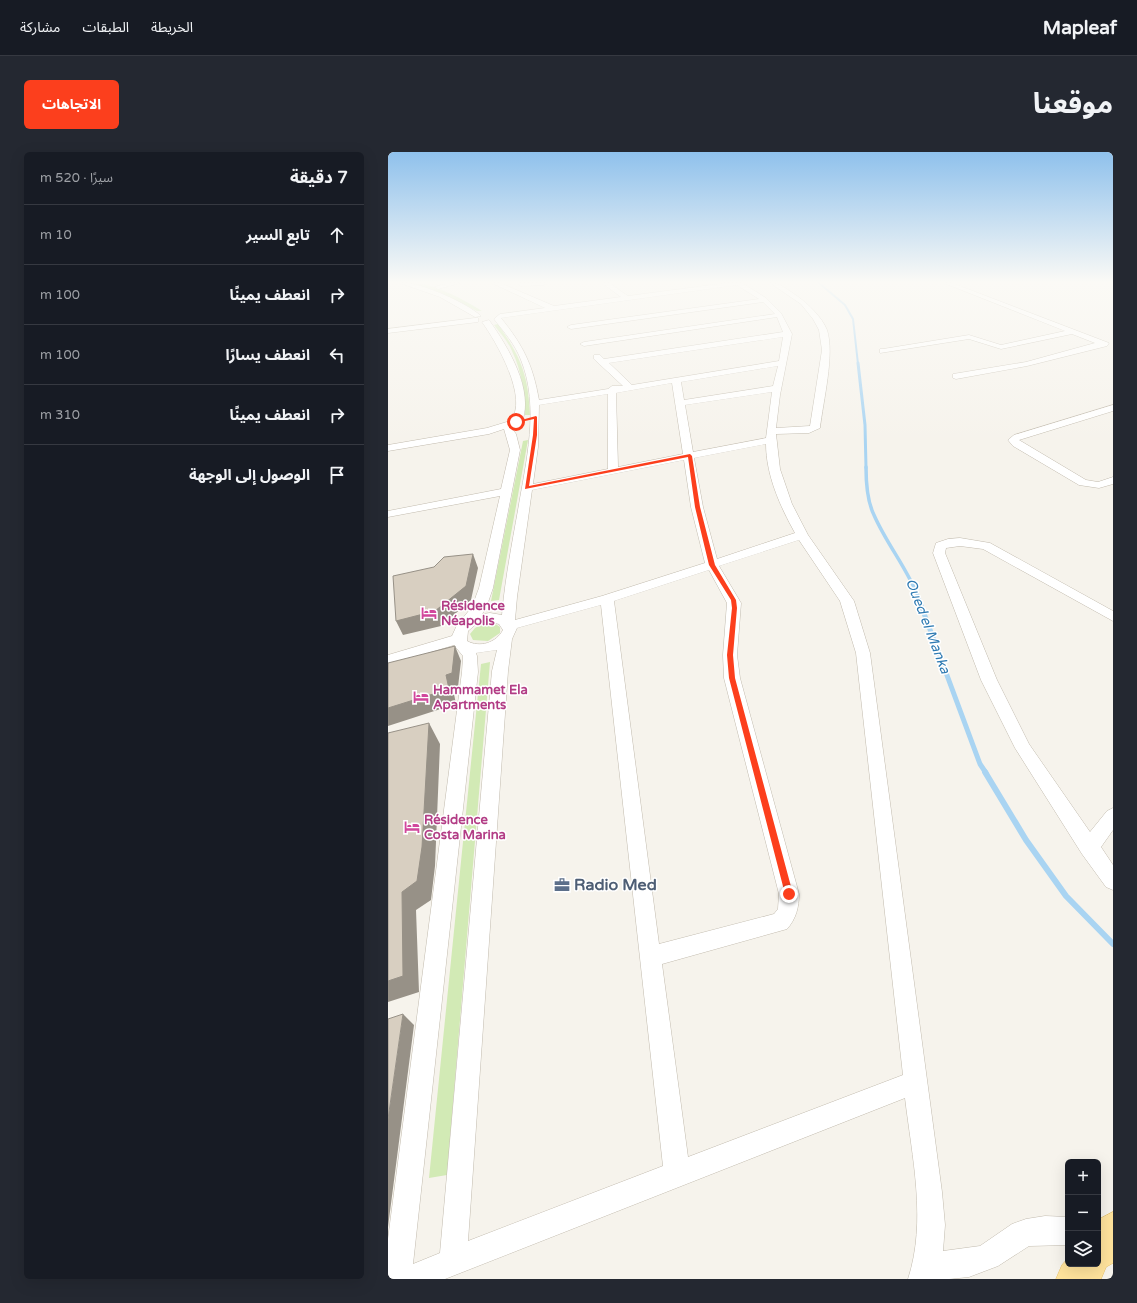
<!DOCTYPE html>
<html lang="ar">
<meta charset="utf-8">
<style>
:root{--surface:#171b24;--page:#242831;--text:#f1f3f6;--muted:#9ea1a6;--line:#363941;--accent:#fc3f1d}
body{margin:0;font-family:"Varela Round","Noto Sans Arabic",sans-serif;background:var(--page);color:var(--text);direction:rtl}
.controls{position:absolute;right:12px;bottom:12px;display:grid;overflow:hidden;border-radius:6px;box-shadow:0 4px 16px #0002}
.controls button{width:36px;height:36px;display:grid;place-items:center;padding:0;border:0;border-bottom:1px solid var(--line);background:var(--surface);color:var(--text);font:20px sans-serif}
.stop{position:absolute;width:12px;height:12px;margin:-9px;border:3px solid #fc3f1d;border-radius:50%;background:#fff}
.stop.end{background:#fc3f1d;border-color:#fff;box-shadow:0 1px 4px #0008}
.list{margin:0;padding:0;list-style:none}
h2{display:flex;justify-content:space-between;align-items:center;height:52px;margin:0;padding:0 16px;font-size:17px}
h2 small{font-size:13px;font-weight:400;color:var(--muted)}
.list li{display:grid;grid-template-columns:26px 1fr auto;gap:12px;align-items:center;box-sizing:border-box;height:60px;padding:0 16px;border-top:1px solid var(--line)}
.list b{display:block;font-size:15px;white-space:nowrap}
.list em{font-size:13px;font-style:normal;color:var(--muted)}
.icon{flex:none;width:22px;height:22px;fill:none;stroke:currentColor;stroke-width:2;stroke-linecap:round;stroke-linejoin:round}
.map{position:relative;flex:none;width:725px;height:1127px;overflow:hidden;direction:ltr;border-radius:6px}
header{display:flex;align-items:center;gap:24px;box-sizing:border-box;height:56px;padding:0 20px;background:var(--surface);border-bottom:1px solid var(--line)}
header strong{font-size:19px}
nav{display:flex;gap:22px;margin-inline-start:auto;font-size:14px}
.intro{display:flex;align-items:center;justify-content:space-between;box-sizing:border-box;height:96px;padding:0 24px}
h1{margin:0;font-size:28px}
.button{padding:10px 18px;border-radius:6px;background:var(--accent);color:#fff;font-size:14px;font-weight:700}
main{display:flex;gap:24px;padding:0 24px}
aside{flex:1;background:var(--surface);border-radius:6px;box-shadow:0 4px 16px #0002}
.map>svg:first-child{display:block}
.green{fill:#d2eab5}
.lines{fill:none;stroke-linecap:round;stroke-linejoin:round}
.stream-far4{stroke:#a9d4f2;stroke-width:2}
.stream-far3{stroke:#a9d4f2;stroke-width:3}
.stream-far2{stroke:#a9d4f2;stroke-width:3.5}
.stream-far1{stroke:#a9d4f2;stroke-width:5}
.stream{stroke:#a9d4f2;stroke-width:6}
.street-casing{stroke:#c2bbae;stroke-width:1}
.primary-casing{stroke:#e6c16a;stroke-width:1}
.street{fill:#fff;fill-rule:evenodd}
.primary{fill:#ffe39c;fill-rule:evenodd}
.shaded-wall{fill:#979187}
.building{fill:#d8cfc1;stroke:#979187}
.route{fill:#fc3f1d}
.labels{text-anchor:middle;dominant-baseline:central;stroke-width:3;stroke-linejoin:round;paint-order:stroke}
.hotel-label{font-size:13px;font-weight:bold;fill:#b23c85;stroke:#fff;text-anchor:start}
.water-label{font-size:14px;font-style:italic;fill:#2e7ab2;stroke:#fff}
.near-service-label{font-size:16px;font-weight:bold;fill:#4e5e75;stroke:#fff;text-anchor:start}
</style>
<header>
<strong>Mapleaf</strong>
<nav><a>الخريطة</a><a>الطبقات</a><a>مشاركة</a></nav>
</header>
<div class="intro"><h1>موقعنا</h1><a class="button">الاتجاهات</a></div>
<main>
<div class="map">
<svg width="725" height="1127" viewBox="0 0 725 1127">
<rect width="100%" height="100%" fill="#f6f3ec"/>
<path class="green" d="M22,131c24,0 51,15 72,28h-5l-36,-18z
M110,172c23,34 30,50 32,91h-5c-1,-21 -3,-44 -13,-64 -4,-10 -12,-18 -18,-26z
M140,288l-29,160 -8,1 32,-160z
M96,471h10l6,4v6l-12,8 -15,-1 -3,-6 5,-6z
M102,510l-43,513 -18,3 52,-514z"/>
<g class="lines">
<path class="stream-far4" d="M431,131l26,22 8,14 5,45"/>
<path class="stream-far3" d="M470,211l7,62 1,43"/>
<path class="stream-far2" d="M478,315c0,15 1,34 8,48 13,30 34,54 46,86"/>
<path class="stream-far1" d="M531,448l61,164 6,9"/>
<path class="stream" d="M597,620l41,68 40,56 47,48"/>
<defs>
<path id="street" d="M12,131c18,-2 67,20 81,33l-6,1 -35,-20z
M61,131h11l-22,6 -3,-2z
M104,131h8l54,23 67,-9 -19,-14h7l19,13 99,-13h15l24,15 15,15 11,21 -12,61 -4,33 34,-2 12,-76 -3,-20 -6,-11 -12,-15 -31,-21c10,0 18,7 27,13 11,8 25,21 30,34 8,24 -4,72 -7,98l-11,5 -33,1 4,35 12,35 16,31 46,66 16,52 72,539 3,33 -2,26 37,-5 32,-22 14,-5 19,-3 23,1v28l-39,1 -31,20 -29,11 -20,2h-41c19,-58 4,-122 -3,-181l-460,181h-57v-40l74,-567 1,-16 -9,-11 -66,20v-10l64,-19 5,-11 15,-18 7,-19 21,-92 -112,21v-6l113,-22 9,-39 -6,-21 -15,5 -101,17v-6l99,-17 23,-7c20,-21 -14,-80 -28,-99l7,-2c19,27 45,69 33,102 -1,3 -7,5 -9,8l3,4 4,16 -27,138 -7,20 -4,6 8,-1 12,2c3,-36 10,-71 16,-105 8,-48 22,-103 3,-150 -6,-16 -17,-28 -27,-41l6,-5 45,-6zM349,133l22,14 -188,26 -4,2 4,2 192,-27 12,12 -191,28 -4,2 4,2 193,-29 6,15 -179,27 -4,-4h-6v4l29,27h-11l-4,3 -69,11c-6,-35 -16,-55 -38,-82zM395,185l-4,24 -147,24 -23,-22zM390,214l-5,20 -89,14 -3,-18zM284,231l11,71 -65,13 -2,-74zM384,240l-6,46 -73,14 -8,-47zM220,242v75l-75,15 5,-37 1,-42zM378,292c0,31 14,62 29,89l-78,26 -14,-52 -9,-49zM296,308l7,47 14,56 -103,33 -87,24 2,-23 15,-107zM411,388l41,61 16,52 47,422 -215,82 -26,-193 125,-35c9,-10 12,-22 12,-35l-59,-216 -3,-23 4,-52 -22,-37zM321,418l18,33 -4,52 1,23 55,216 -1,15 -4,5 -115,30 -45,-343zM213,453l62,561 -195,75 40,-570 4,-32 5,-11zM98,469l13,3 4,6c-7,13 -23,18 -36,11l1,-10 7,-6zM109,498l-5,21 -52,582 -27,11 65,-592 -1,-16 -1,-3z
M131,131h28l-3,2 -23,1 -2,-1z
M556,131h8l157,60 -2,3 -80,20 -71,13 -3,-1v-4l73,-12 69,-19 -23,-9 -71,15 -32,-10 -89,14v-4h3l86,-14 32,10 64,-14z
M87,166h3v4l-90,11v-4z
M725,253v6l-94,29 67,40 12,2 15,-5v7l-14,4 -20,-3 -66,-39 -5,-6 6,-5z
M572,386l30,5 123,68v10l-130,-72 -23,-3 -14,2 -1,5 52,127 32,64 61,88 17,-21 6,-3v22l-12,17 12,18v25l-7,-3 -24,-33 -67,-106 -34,-68 -48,-127 3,-10 12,-4z"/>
<path id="primary" d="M725,1060v51l-7,4 -5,12h-45l6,-14 6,-7v6h30v-44z"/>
</defs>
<use href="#street" class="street-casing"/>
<use href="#primary" class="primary-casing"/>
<use href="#street" class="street"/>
<use href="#primary" class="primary"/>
</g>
<path class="shaded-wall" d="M85,402l5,14 -7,32 -30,26 -38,9 -7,-14z
M67,494l6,15 -3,26 -5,2 3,15 -68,22v-18l58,-33z
M41,571l11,21 -5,122 -4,34 -15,10 3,82 -31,10v-21z
M15,862l11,11 -26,202v-108z"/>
<path class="building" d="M85,402l-7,32 -31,25 -39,10 -3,-45 41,-9 10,-10z
M67,494l-3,27 -6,2 3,14 -61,19v-45z
M41,571l-7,124 -5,34 -15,11 1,84 -15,5v-248z
M15,862l-15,105v-100z"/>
<linearGradient id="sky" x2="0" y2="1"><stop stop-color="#8fc1ec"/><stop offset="0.45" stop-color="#fbfaf6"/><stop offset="1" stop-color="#fbfaf6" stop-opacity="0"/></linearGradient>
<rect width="725" height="289" fill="url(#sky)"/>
<path class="route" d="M148,264l1,1v18l-8,51 161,-32 2,2 8,51 15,58 21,35 1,8 -4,47 2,23 58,216 -1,2h-6l-1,-2 -56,-216 -2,-23 5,-47 -1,-8 -22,-35 -14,-58 -7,-50 -163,32 8,-54 1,-16 -18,4 -2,-1z"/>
<defs>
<symbol id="hotel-bare" viewBox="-9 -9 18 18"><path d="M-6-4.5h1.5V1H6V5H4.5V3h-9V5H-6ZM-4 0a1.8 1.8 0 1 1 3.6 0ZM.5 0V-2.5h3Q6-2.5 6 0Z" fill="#d1479c" stroke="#fff" stroke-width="2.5" paint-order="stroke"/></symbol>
<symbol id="office-bare" viewBox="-9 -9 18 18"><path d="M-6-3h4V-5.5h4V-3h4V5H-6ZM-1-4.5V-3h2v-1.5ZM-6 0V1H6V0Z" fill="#5c6f8a" stroke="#fff" stroke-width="2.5" paint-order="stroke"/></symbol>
</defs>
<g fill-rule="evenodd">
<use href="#hotel-bare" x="30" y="450" width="22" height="22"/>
<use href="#hotel-bare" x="22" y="534" width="22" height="22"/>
<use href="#hotel-bare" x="13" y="664" width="22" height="22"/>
<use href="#office-bare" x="163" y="722" width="22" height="22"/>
</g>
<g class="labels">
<g class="hotel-label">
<text x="53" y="454">Résidence<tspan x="53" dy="15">Néapolis</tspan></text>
<text x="45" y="538">Hammamet Ela<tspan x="45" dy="15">Apartments</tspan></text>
<text x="36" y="668">Résidence<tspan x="36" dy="15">Costa Marina</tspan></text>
</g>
<g class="water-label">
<text transform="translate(540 474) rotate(69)">Oued el Manka</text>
</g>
<g class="near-service-label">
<text x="186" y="733">Radio Med</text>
</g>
</g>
</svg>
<div class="controls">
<button>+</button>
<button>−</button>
<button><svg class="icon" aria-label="layers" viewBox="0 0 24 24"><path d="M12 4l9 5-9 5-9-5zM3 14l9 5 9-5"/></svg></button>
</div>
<div class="stop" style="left:128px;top:270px"></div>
<div class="stop end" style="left:401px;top:742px"></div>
</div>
<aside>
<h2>7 دقيقة<small>سيرًا · 520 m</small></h2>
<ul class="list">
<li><svg class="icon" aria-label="ahead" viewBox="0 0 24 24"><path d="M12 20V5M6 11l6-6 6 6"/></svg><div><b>تابع السير</b></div><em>10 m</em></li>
<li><svg class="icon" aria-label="right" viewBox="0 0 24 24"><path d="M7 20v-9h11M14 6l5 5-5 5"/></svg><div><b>انعطف يمينًا</b></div><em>100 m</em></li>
<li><svg class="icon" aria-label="left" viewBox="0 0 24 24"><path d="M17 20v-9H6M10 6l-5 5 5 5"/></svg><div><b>انعطف يسارًا</b></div><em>100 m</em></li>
<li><svg class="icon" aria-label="right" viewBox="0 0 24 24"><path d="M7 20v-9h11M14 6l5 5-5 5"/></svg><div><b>انعطف يمينًا</b></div><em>310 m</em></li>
<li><svg class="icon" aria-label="arrive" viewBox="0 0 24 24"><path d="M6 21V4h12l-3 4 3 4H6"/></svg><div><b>الوصول إلى الوجهة</b></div></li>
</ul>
</aside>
</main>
